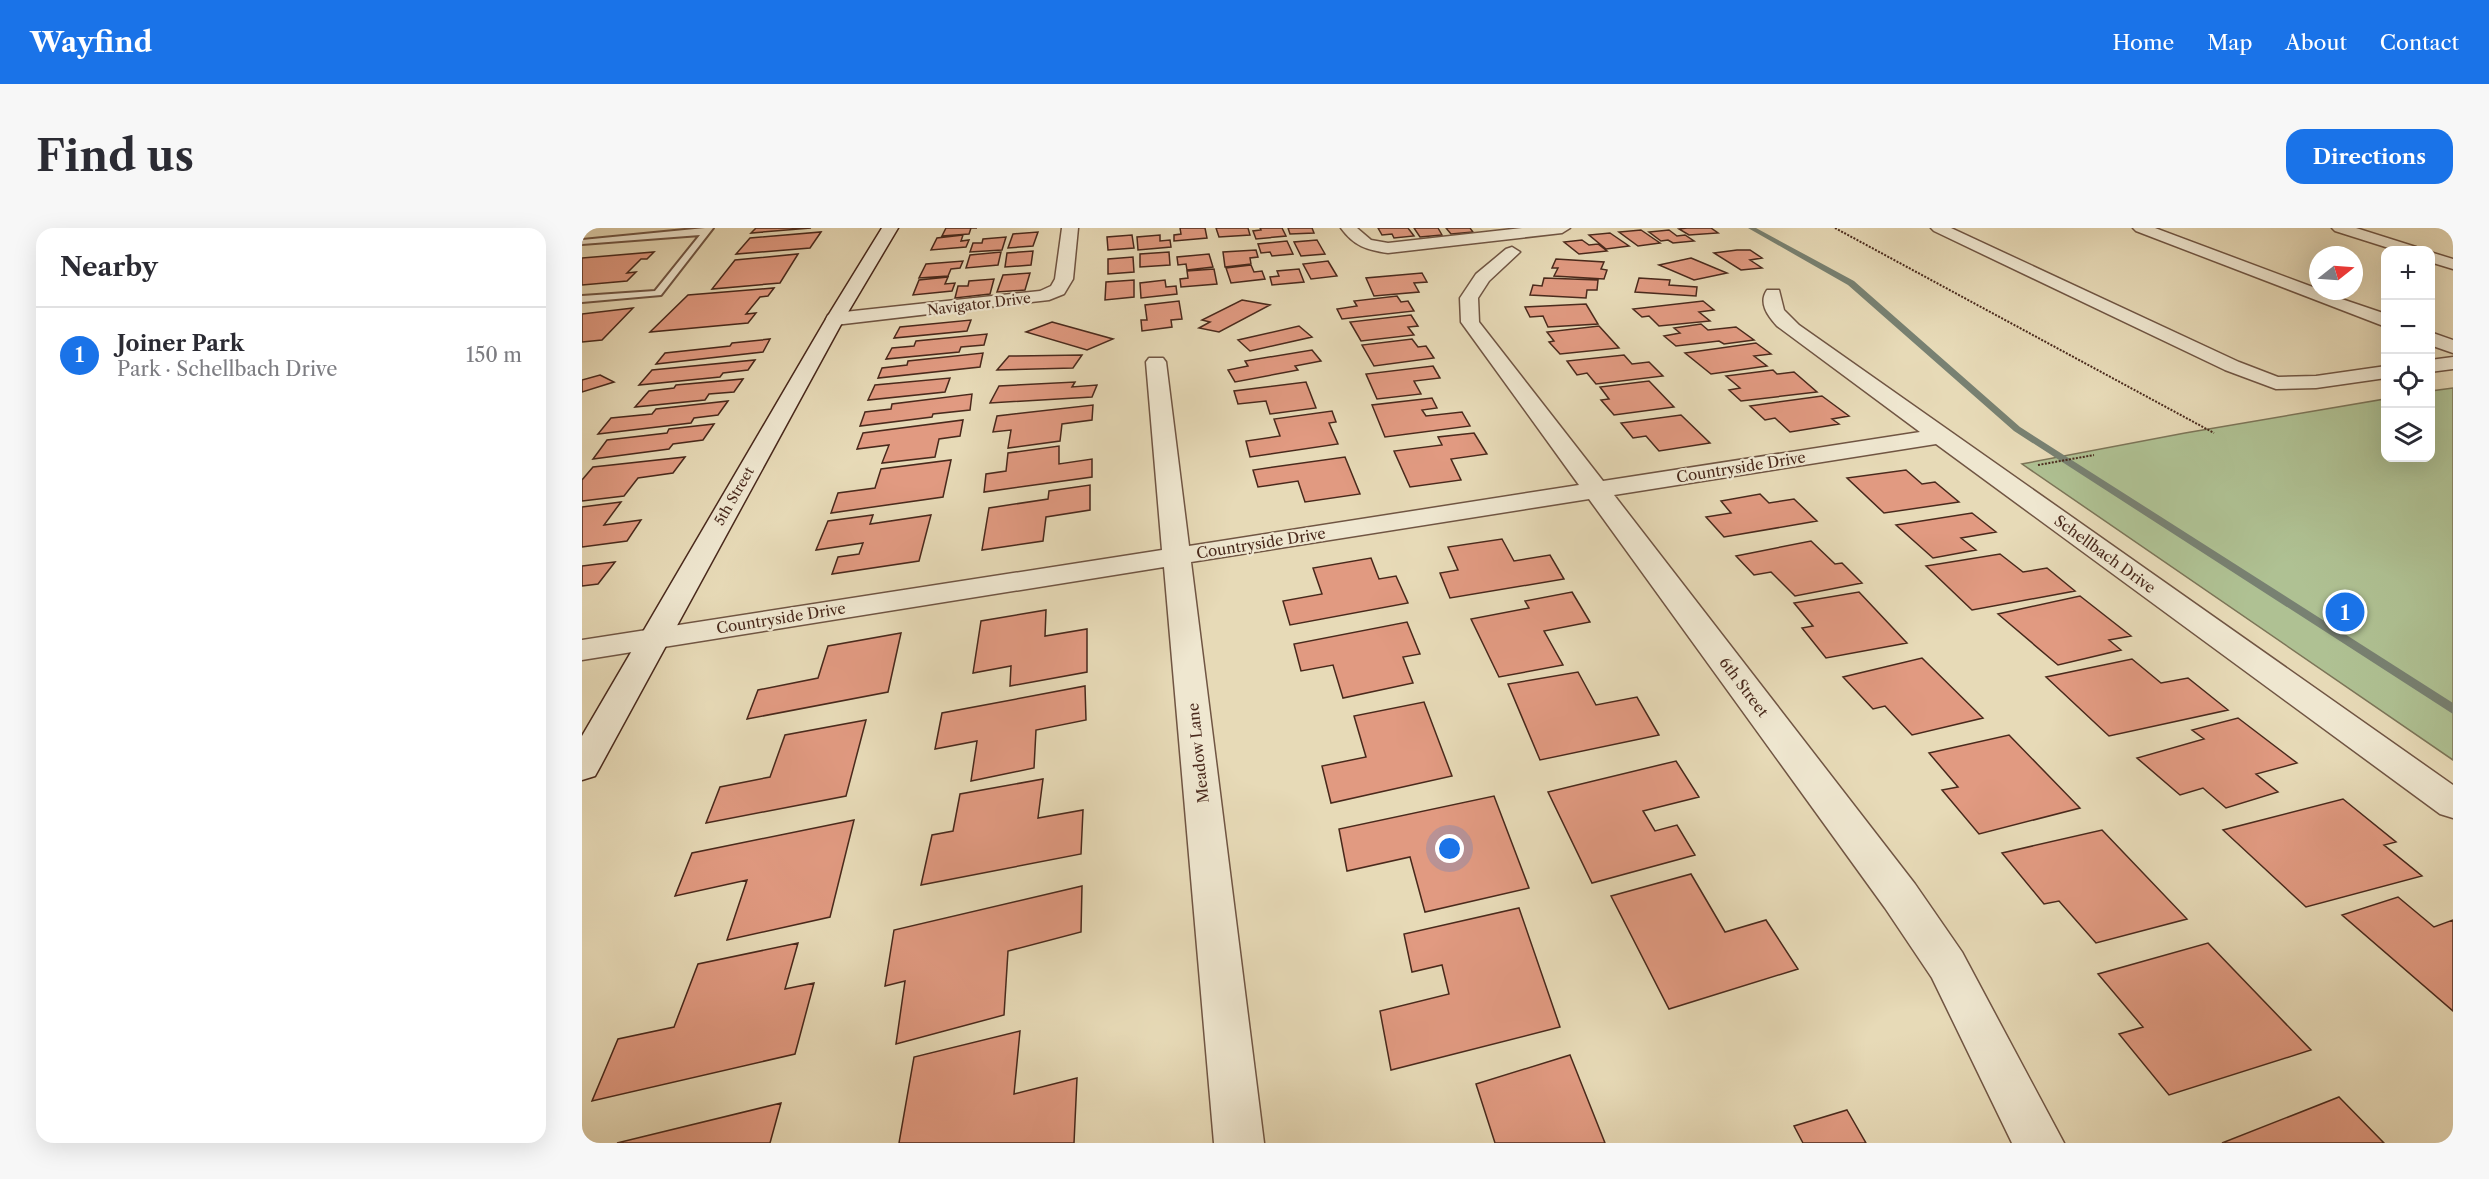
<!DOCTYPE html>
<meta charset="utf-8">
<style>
:root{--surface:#fff;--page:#f7f7f7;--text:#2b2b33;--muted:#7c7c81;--line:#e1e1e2;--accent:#1a73e8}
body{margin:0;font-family:"Libre Caslon Text",serif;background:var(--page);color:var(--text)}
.controls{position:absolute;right:18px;top:18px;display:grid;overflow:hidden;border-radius:12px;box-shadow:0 6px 24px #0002}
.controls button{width:54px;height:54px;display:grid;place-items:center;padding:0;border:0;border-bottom:2px solid var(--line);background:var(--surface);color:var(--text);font:30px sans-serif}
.compass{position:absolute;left:1727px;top:18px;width:54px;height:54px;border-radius:50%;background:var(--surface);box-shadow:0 6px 24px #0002;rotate:73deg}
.you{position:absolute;left:868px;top:621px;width:21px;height:21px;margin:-15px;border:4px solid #fff;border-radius:50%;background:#1a73e8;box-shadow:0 0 0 9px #1a73e833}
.badge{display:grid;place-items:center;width:39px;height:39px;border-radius:50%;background:var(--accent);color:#fff;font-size:20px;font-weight:700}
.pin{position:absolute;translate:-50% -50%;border:3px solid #fff;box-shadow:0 2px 6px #0006}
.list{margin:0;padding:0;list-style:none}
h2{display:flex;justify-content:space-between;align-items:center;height:78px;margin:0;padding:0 24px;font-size:26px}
h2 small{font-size:20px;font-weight:400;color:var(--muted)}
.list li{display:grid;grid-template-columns:39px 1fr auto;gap:18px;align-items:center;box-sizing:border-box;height:96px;padding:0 24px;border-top:2px solid var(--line)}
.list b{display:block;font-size:22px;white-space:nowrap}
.list p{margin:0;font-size:20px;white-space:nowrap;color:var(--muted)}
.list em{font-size:20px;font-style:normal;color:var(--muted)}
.icon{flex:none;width:33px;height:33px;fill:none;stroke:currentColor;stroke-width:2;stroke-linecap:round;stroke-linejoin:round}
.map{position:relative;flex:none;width:1871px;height:915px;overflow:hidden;border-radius:18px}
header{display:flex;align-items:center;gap:36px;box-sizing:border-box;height:84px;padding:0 30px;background:var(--accent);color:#fff}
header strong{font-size:28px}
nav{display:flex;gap:33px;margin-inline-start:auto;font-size:21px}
.intro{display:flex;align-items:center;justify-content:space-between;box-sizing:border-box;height:144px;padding:0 36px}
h1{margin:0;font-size:42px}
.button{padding:15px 27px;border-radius:18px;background:var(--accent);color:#fff;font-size:21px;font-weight:700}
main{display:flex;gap:36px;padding:0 36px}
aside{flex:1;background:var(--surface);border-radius:18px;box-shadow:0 6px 24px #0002}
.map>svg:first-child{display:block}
.green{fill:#afc193;stroke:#7c7558;stroke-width:1.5}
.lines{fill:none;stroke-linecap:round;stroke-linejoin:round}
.stream{fill:#788172;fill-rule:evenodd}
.building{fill:#e19a81;stroke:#49291c;stroke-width:1.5}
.lane-casing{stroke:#705543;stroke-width:4}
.street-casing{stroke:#705543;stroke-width:3}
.secondary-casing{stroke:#49291c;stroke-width:3}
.path{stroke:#49291c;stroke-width:2;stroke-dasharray:2 1.5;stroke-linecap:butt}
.lane{fill:#efe7d0;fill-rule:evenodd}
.street{fill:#efe7d0;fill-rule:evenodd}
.secondary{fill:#efe7d0;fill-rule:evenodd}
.labels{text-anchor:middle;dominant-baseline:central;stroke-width:4.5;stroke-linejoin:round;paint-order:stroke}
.far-street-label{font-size:14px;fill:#49291c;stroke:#efe7d0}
.street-label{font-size:15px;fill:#49291c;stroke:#efe7d0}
</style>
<header>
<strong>Wayfind</strong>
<nav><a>Home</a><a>Map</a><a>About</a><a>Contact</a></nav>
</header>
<div class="intro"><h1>Find us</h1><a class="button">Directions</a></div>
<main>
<aside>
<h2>Nearby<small></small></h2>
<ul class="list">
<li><span class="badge">1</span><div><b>Joiner Park</b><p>Park · Schellbach Drive</p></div><em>150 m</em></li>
</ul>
</aside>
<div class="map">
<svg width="1871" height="915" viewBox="0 0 1871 915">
<rect width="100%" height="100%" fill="#e7dab7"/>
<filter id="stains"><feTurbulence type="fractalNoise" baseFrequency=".00333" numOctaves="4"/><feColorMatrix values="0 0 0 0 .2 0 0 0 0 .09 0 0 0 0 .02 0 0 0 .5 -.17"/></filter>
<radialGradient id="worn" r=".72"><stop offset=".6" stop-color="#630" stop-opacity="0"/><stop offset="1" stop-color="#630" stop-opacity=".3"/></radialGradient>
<path class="green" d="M1871,160v372l-431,-296 163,-31 200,-34 1,59h44l1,-67z"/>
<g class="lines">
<path class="stream" d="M1166,0h8l98,53 166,146 433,276v11l-439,-283 -166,-146z"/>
</g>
<path class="building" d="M174,0h55l-60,5z
M364,0h31h-6l-2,6 -27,2z
M598,0h25l2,10 -33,3v-6l7,-1z
M634,0h32l2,7 -31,2z
M678,0h22l4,8 -30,3 -3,-8 8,-1z
M706,0h24l2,5 -24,1z
M796,0h30l6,8 -20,2 -2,-4 -10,1z
M832,0h24l4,7 -22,2z
M864,0h24l3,4 -22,2z
M1105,0h24l7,5 -29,2 -10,-6z
M1059,2l19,13 -22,3 -19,-14z
M1087,2l8,6 8,-1 9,6 -21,2 -5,-3 -7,1 -12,-9z
M239,4l-11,16 -74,6 14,-16z
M456,4l-5,14 -25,2 5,-14z
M1028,5l19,13 -23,3 -17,-14z
M381,7l-2,6 8,-1 -3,7 -35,3 6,-12z
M550,7l2,13 -26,2 -1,-13z
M578,7v6l10,-1 1,7 -33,3 -1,-13z
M424,9l-4,13 -32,2 3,-9h9l1,-4z
M735,12l8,14 -24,2 -7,-14z
M1000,12l7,5 9,-1 9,7 -28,3 -15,-12z
M705,13l6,13 -21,2 -2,-4 -9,1 -3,-9z
M674,22l2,7 -8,1 1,6 -26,3 -2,-15z
M1155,22h13l12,8 -12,2 12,8 -21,2 -27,-17z
M451,23l-2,14 -26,2 2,-14z
M72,24l-7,7h-6l-14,14 9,-1 -9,9 -45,4v-27z
M419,24l-3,13 -32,3 4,-13z
M587,24l1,13 -30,2v-13z
M216,26l-18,29 -68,6 23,-29z
M627,26l4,13 -26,3 -1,-6 -8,1 -1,-8z
M551,29l1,15 -26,2v-15z
M1109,30l36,15 -33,7 -35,-15z
M974,31l48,3 -3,7 6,1 -3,9 -50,-3 4,-8h-6z
M381,33l-3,7 -9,1 -3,7 -29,2 7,-14z
M746,33l9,15 -26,3 -8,-15z
M669,37l3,7 8,-1 3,8 -34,4 -5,-15z
M632,41l3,15 -36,3 -1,-8 8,-1 -1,-7z
M717,41l5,13 -32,3 -2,-8 9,-1 -2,-5z
M448,45l-5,17 -28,2 6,-17z
M840,45l5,9 -13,1 5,9 -45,4 -8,-18z
M366,49l-3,7 10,-1 -3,8 -39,4 6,-15z
M962,50l54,2 -1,10h-10l-1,8 -56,-3 3,-10 9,1z
M1057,50l31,2 -1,5 28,2 -1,9 -61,-4z
M412,51l-4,15 -35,4 3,-12h10l1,-5z
M552,52v17l-29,3 1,-18z
M583,52l1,7 10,-1 1,8 -36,4 -1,-15z
M192,60l-6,8 -8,1 -14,17 10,-1 -8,10 -98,9 38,-37z
M815,68l4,6 7,-1 6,10 -72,8 -5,-10 20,-3 -3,-5z
M660,72l28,5 -51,27 -20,-4 11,-6 -8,-2z
M597,73l3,18 -11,1 1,7 -30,4 -1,-11h6l-2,-15z
M1121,73l11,9 -15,2 11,9 -51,5 -10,-10 -7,1 -9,-8z
M1004,76l12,20 -50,3 -5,-11 -13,1 -5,-10z
M51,80l-31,32 -20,2v-28z
M829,87l7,11 -10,1 6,8 -53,6 -11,-19z
M389,92l-4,11 -73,7 6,-11z
M470,94l61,17 -26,11 -61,-18z
M1119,96l7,6 28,-3 18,13 -30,4 -5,-3 -43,5 -12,-10 16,-3 -6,-5z
M717,98l13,11 -62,14 -12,-11z
M1017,98l20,22 -59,6 -11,-12 5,-1 -7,-9z
M405,106l-3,11 -23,2 -2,5 -73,7 6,-11 22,-2 2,-5z
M188,111l-7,13 -107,12 9,-11 65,-7 2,-3z
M830,111l6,8 8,-1 8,12 -60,8 -12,-21z
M1174,115l15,11 -17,2 13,10 -56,8 -26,-21z
M730,122l9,11 -26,5 3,4 -63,12 -7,-12 20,-4 -3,-5z
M401,125l-3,14 -102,11 4,-10 25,-3 1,-4z
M500,127l-9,13 -76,2 12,-14z
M1042,127l8,9 17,-2 14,14 -67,8 -9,-11 -10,2 -10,-14z
M173,132l-7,10 -25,3 -3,4 -81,8 13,-15z
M851,138l7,12 -26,3 7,13 -44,5 -11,-25z
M1191,142l4,4 17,-2 23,20 -76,9 -12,-11 11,-2 -14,-12z
M18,147l14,7 -32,10v-12z
M368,150l-5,14 -77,8 7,-15z
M161,151l-9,13 -25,2 -4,6 -70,7 14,-16 25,-3 2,-3z
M1067,153l25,26 -60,8 -13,-15 8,-1 -9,-12z
M493,154l-3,5 25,-2 -5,12 -102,6 9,-17z
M724,154l10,26 -46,6 -4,-13 -28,3 -4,-13z
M390,166l-2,16 -37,4 -1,3 -72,9 5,-14 26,-3 1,-5z
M1240,168l27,20 -17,3 7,5 -49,8 -15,-14 -10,2 -15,-14z
M850,170l5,10 -15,2 4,6 36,-4 8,14 -85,11 -13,-32z
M146,173l-10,14 -24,3 -3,5 -93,11 13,-16 41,-4 4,-5z
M511,177l-1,15 -30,4 -2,17 -52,7 3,-18 -18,2 4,-16z
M750,183l4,11 -7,1 9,21 -88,13 -4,-16 34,-5 -6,-17z
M1099,187l29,28 -51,8 -13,-15 -13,2 -12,-15z
M381,192l-3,16 -21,3 -4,18 -53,6 7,-18 -32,4 6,-16z
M132,196l-11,16 -30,4 -4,5 -76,10 14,-19 60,-7 2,-4z
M892,205l13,21 -36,5 10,21 -51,7 -16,-36 48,-6 -4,-8z
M477,218v18l33,-5v18l-108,15 2,-18 20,-3 2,-18z
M103,229l-12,16 -35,5 -14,18 -42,5v-21l11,-13z
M763,229l15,37 -55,8 -7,-21 -40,6 -5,-17z
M369,232l-8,37 -112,16 7,-20 37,-5 6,-19z
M1324,242l16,14 13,-2 24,20 -75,11 -37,-35z
M508,257v25l-44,7 -3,24 -61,9 7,-42 59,-9 1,-8z
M1178,266l9,9 25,-4 23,22 -93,16 -18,-20 25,-4 -10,-12z
M39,274l-17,23 37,-5 -14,21 -45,6v-40z
M1390,285l24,19 -35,6 15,12 -43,8 -37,-33z
M291,287l-3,9 61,-9 -12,46 -87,13 6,-17 21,-3 4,-11 -47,7 12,-29z
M920,311l12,22 36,-6 14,24 -114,19 -10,-25 18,-3 -10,-23z
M1229,313l24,23 7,-1 20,20 -67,13 -24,-24 -17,3 -18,-19z
M1418,326l23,18 24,-4 28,23 -103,19 -46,-44z
M789,330l8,21 17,-3 12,27 -118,22 -7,-24 39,-7 -9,-26z
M33,334l-17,22 -16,2v-20z
M990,364l18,30 -46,9 19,34 -64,12 -28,-58 58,-11 -4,-7z
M1277,364l48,51 -81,15 -24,-30 11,-2 -19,-23z
M1498,368l51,40 -22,4 12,10 -63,15 -60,-51z
M464,382l-1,26 42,-7v43l-77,14 1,-20 -38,7 8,-52z
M825,394l13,32 -17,3 10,26 -70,15 -10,-33 -32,6 -7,-27z
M319,405l-13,59 -141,27 11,-29 60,-12 10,-32z
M1340,430l61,60 -71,17 -27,-29 -12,3 -30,-32z
M1550,431l29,24 27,-5 40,32 -119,26 -63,-59z
M996,444l18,33 41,-8 22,38 -119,25 -32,-76z
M503,458l1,34 -50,10 -2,38 -63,13 6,-40 -42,8 7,-36z
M842,474l28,74 -121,27 -9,-37 44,-9 -12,-41z
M1656,490l59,45 -41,11 22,18 -52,16 -23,-20 -23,7 -43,-37 67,-19 -12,-9z
M284,492l-20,76 -140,27 14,-36 50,-10 15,-42z
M1427,507l71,73 -101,26 -37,-44 16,-3 -29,-34z
M1094,533l23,36 -56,14 12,20 22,-6 18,30 -103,28 -44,-91z
M461,551l-5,39 45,-8 -2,44 -160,31 11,-50 21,-4 7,-37z
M912,568l35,92 -104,24 -15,-55 -63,14 -8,-42z
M1761,571l53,43 -12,3 38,31 -116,31 -83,-77z
M272,592l-24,97 -103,23 20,-60 -72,16 17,-43z
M1520,602l85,89 -91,24 -37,-42 -15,3 -42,-51z
M1109,646l34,58 41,-12 32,49 -129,40 -58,-113z
M500,658l-1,46 -73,19 -4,64 -108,29 9,-63 -20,5 9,-56z
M1816,669l36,30 19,-7v91l-111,-96z
M937,680l41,119 -169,43 -11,-59 69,-17 -7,-29 -30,7 -8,-38z
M216,715l-13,46 29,-6 -19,71 -203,47 26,-62 56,-12 24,-63z
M1626,715l103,107 -142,45 -50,-61 24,-7 -45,-53z
M438,803l-6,63 63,-16 -3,65h-175l15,-86z
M988,827l35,88h-110l-19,-59z
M1757,869l45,46h-162z
M199,875l-11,40h-153z
M1265,882l19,33h-63l-9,-17z"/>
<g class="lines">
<defs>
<path id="lane" d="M123,0h8l-52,67 -79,7v-6l73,-5 45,-56 -118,9v-4z"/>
<path id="street" d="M480,0h16l-5,51 -9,15 -15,6 -214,25 -7,-2 -2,-4 2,-4 7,-2 205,-22 11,-5 4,-7z
M759,0h16l14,12 17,3 134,-15h48l-8,5 -174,20c-21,-3 -34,-7 -47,-25z
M1349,0h20l288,134 39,15 38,-1 70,-10v12l-70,10 -40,1 -51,-19 -291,-139z
M1551,0h22l163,61v2l68,23v13l-250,-96z
M1750,0h24l60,19 2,3h-23l-60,-19z
M930,19l8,5 -31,29 -11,17 1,24 124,159 317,-49 -143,-106c-9,-10 -19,-23 -10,-36h12l5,20 15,15 654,460v33l-13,-4 -504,-370 -322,51 301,389 47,68 102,191h-52l-80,-165 -47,-70 -296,-409 -398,63 73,581h-50l-50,-576 -582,93v-20l580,-90 -16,-188 3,-4h14l3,4 23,184 390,-61 -118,-163 -1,-24 16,-24 30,-25z
M1848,24l23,7v10l-23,-7z
M1848,104l23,8v13l-23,-8z
M1871,129v12l-23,3v-12z"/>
<path id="secondary" d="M300,0h16l-54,91 -244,448 -5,9 -13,4v-44l244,-417z"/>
</defs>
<use href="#lane" class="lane-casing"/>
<use href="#street" class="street-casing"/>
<use href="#secondary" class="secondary-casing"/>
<path class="path" d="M1253,0l379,205
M1456,237l56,-10"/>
<use href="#lane" class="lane"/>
<use href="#street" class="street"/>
<use href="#secondary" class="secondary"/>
</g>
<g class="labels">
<g class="far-street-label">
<text transform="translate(397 76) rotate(-7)">Navigator Drive</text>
<text transform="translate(152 268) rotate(-60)">5th Street</text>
</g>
<g class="street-label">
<text transform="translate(1159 239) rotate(-9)">Countryside Drive</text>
<text transform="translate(679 315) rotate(-9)">Countryside Drive</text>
<text transform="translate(1523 326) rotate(36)">Schellbach Drive</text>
<text transform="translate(199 390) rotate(-9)">Countryside Drive</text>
<text transform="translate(1162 459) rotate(53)">6th Street</text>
<text transform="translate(616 525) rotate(-96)">Meadow Lane</text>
</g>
</g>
<rect width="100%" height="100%" filter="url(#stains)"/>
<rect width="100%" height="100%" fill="url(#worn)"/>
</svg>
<div class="controls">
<button>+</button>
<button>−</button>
<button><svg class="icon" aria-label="locate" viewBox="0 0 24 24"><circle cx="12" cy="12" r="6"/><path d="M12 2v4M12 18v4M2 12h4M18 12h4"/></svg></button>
<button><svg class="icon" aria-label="layers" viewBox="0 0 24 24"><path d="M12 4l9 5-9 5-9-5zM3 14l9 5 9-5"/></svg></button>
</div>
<svg class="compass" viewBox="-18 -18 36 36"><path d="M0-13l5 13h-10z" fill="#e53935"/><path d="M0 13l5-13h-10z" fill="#7c7c81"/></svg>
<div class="you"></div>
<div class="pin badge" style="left:1763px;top:384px">1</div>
</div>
</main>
